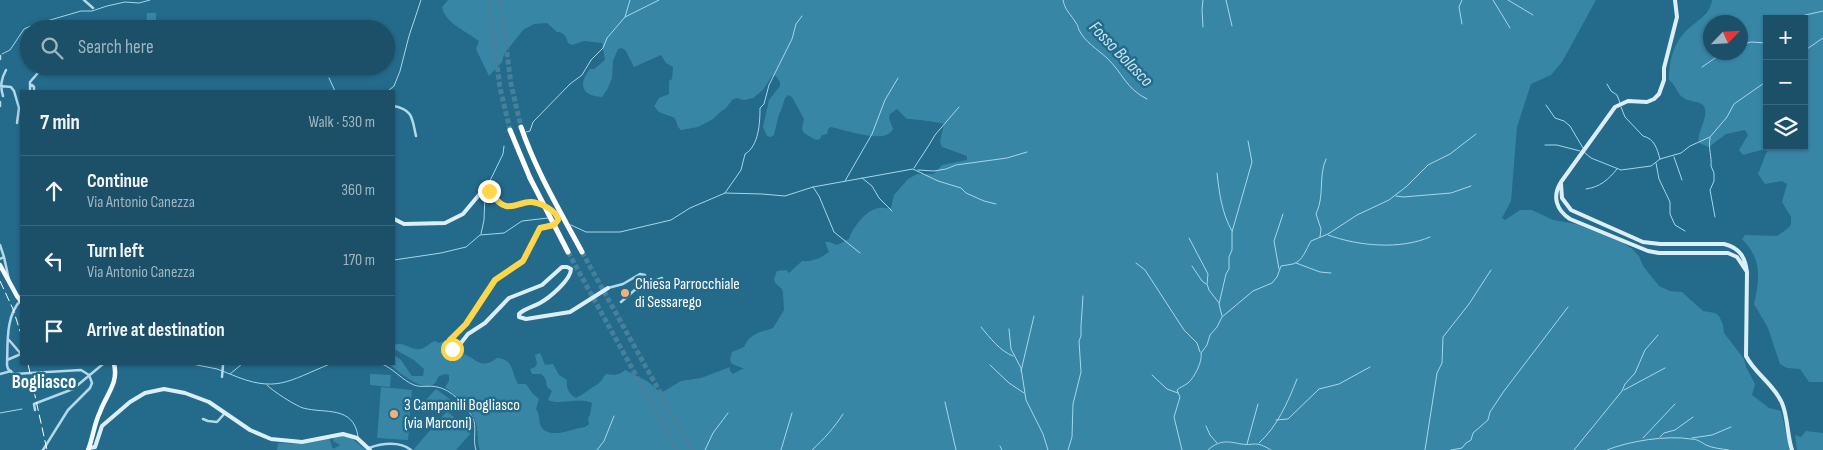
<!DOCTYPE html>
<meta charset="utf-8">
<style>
:root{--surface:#1b5068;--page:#24576e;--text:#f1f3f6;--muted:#a0b5c0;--line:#39677c}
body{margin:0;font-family:"Sofia Sans Condensed",sans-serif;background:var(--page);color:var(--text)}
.controls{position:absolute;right:15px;top:15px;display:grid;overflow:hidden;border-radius:0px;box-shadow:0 1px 4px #0004}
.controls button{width:45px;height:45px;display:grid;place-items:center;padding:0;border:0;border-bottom:1px solid var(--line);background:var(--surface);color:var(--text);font:25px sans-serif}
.compass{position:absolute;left:1703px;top:15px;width:45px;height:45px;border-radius:50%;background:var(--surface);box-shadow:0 1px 4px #0004;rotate:65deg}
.stop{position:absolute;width:15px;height:15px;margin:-11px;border:4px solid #ffd54a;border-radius:50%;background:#fff}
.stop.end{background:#ffd54a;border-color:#fff;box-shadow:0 1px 5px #0008}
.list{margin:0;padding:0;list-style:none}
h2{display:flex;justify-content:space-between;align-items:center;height:65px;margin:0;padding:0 20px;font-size:21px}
h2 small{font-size:16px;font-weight:400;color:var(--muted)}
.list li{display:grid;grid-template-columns:32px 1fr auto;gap:15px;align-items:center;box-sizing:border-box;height:70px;padding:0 20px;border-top:1px solid var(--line)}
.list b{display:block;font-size:19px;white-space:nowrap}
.list p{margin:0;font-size:16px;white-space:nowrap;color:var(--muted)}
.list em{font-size:16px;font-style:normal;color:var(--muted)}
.icon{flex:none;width:28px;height:28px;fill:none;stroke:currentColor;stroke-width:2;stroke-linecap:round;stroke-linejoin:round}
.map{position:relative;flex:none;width:1823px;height:450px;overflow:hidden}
.search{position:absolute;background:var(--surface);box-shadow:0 1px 4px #0004;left:20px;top:20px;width:375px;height:55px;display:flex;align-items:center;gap:12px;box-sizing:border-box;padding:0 18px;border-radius:28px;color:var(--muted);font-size:19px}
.panel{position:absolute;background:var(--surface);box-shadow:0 1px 4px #0004;left:20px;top:90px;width:375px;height:275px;border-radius:0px}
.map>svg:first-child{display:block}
.green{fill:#3886a6;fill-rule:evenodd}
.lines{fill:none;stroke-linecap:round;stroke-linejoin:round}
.stream{stroke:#a5d7eb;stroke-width:1}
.highway-tunnel{stroke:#45809c;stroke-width:5;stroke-dasharray:5 2.5;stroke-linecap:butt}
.street{stroke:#b1d9ea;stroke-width:2.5}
.secondary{stroke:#dceff8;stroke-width:4}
.primary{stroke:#f4fbfe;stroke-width:4.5}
.highway{stroke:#fff;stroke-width:5}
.rail{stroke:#fff;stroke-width:1;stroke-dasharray:9 4;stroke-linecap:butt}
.highway-bridge{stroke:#fff;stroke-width:5}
.route{stroke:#ffd54a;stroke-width:6}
.poi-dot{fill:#f4af74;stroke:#246a8a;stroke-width:2}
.labels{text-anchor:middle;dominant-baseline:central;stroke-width:5;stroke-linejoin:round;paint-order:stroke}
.poi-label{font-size:16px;fill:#fff;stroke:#246a8a;text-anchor:start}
.water-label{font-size:18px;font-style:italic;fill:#c4e5f2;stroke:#246a8a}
.quarter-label{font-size:19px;font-weight:bold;fill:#fff;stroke:#246a8a}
</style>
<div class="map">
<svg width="1823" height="450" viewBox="0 0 1823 450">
<rect width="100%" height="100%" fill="#246a8a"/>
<path class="green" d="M448,0h1148l-34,62 -11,13 -20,9 -14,43 -6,74 -9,17 3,2 15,-10h12l21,10 23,4 45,18 10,6 8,8 4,10 16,20 11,5 12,1 21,19 12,2 4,3 4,9 1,8 20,26 2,8 9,17 -3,11 17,13 12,3 9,39h-1310c-3,-8 -2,-15 -3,-23 -4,-20 -18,-28 -32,-40l4,-6v-6l-4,-1 -6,2c-2,2 -2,5 -4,7 -11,12 -38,-13 -46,-19h5v-9l7,5 11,16h11l1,-7 -10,-9 -20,-11v-4c11,-4 16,6 27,4 5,-1 8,-6 14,-8l4,2 6,-2 1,1v7c6,4 10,2 15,4 16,5 19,18 36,5 17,1 14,14 21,26h8l7,10 6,5 -3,10c5,8 2,14 6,19 7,9 24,4 33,1 6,-2 9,0 14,-5l-1,-6 2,-3 2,-12c-14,-7 -30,3 -44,-3l4,-9 -5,-4c-1,-5 -1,-10 -6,-13h-9l-2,-5 5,-2 2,-3 -2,-9 5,-2 5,12 8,-1 6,11 8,5c-1,8 1,13 9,18 8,-4 15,-10 22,-14 4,-3 5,-7 8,-10 8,1 13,2 19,-4l22,11 14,12 20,-12 20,-3 29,-11v4l3,3 9,-5h3l-13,-5 -2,-4 2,-8 12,-5c5,-13 17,-15 29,-19l11,-18 -1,-17 -1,-4 -7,-6 -1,-4 3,-8 9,-1 3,3 13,-12c10,1 19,-3 27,-9l-4,-10h4l8,3 12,-6c3,-10 17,-30 30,-31 4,-1 7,1 12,0l3,-13 14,-16 9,-5h17l8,-9 25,-5v-4l-25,-9 -2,-5 4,-18c-5,-2 -30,-5 -37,-5l-10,-10 -7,5 -1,4 4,11c-8,16 -47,1 -62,-2l-3,2 -1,5 -5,1 -2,4 -4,1 -12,-7 -2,-4 2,-10 -12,-22 -4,-2 -3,3 -4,13 -2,3 -5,21 -3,2 -4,-1 -4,-9 6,-27 11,-14v-4l-5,-7 -3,1 -9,14 -10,8 -9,2 -8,-2 -4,2 -6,8 -7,5 -6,6 -15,8 -17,3 -3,-3 -3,-9 -16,-6 -5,-6 5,-8 10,-4v-13l3,-2 1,-12 -7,-4 -5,-8 -27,12 -8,-16 -4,-3 -4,1 -5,12 -1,17 -5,12 -5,7c-21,-1 -24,-13 -12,-28h4l11,-9 -3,-17 -18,-2 -12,4 -4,-2c-2,-7 -4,-11 -11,-11l-10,-9 -13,1 -11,6 -19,24 -2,8 -13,14 -13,-27 3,-8c-13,-10 -34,-18 -37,-34z
M1712,0h111v382h-14l-9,-13 -13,-1 -7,-4 -12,-36 -14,-24c6,-26 8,-45 -12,-65l3,-4 32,1 10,-7 4,-4v-8l-9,-15 5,-18 -5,-3 -17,3 -7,-10 9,-23 -6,-1 -18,5 -4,-5 9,-15 -3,-5 -19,4 -17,13 -10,-4c-2,-8 3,-15 5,-23 7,-24 -13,-14 -23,-24 -5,-5 -6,-12 -12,-16 0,-19 4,-37 19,-51 10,-9 22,-14 24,-29zM1767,19h37v127h-37zM1710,22h30v30h-30z
M147,13h9v16h-10z
M370,374l21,1 -1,12 -20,-2z
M381,387l31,3 -4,50 -31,-2z
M436,389l15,11 -12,13 -15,-11z
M447,411l24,22 -15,17h-43z
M1806,431l17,2v17h-26l-2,-15 6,2z
M341,435l9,2 16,13h-89l1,-7 24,1 27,-6 4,11 7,-4 -7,-4 1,-5z"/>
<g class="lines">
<path class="stream" d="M1063,0c2,11 8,14 13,23 2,2 2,5 3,7 6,12 18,19 28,28 15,14 19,31 40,41
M1226,0l6,26
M1493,0l17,28
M1508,0l25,15
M1801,16l22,-5
M625,17l5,-17
M1462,24l-3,-17 3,-7
M1203,27l-1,-17 1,-10
M1740,45l11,-3 16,1
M22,48l7,-2
M1804,51l19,-13
M2,54l8,-4 14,-21 9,-4 48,-14h11l15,-5 18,-4 14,1 11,-3
M1702,67l22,-15
M329,78l6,13
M1607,84l4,7 6,4 3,8
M388,91l6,-5 6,-15 9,-35 12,-36
M1546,105l9,13 9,3 6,5 13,22
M1621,107l4,10 18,19c12,3 14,13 17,23
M526,132l4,-1 3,-9 37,-38 12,-9 9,-15 12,-12 4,-10 18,-21 34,-17
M1710,138c-2,10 2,19 1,28l3,7v8l-4,9 5,27
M1545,145h12l23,6
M1584,152l7,6 30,12 30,-4 9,-7 21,-6 9,-7 20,-9 17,-20 7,-13 33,-23
M1674,157l8,23
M1656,163l3,16 11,23v12l5,11 10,6
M914,168l15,-23 6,-10 24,-28
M918,170l16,1 12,-2 10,-4 51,-7 20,-6
M1217,173c2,19 5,41 15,58
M862,178l10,8 7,12 13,13
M845,181l27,-47 13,-34 13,-22
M813,187l6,9 15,36 26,21
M486,189l17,-35 1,-8
M1586,189c14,-2 22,-9 31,-20
M725,193l37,1 23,2 28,-9 100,-18 25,12 23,7 5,5 18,8 12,3
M1396,196l7,1 48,-4 20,-7
M571,225l15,7h34l51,-12 19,-12 35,-15 16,-23 4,-16c14,-8 15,-32 15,-46l4,-4 5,-19 23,-46 4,-15 6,-8
M481,234l3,-14 1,-27
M1328,235c30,11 72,15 102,2
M1320,237l1,-8 -5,-15c9,-19 2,-37 10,-55
M1189,238l19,36 -1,10 2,6 10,13
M394,260l47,-7 25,-6 14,-12 24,-2 18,-12 26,-3
M1136,263l9,7 39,60 13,13 3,9
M1296,263l24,9 11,1
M1192,266l10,15 4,3
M1279,269l-5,-28 9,-27
M1222,316l-3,-12 7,-30 3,-5v-12l3,-7v-18l20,-70 -4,-21
M981,327c9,11 19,24 32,29
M1009,329l2,20 10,19 5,32 17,34 5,16
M192,364l25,5 13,5 12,-10
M382,364c12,5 20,16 32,21 8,3 15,0 23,2 14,2 28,18 35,29 6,11 0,23 4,34
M990,365l19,18 15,10
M1021,371l13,-55
M230,374c46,20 58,7 100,-10
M1152,375l15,14 11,4
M267,385c4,5 29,21 36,23 22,6 50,-3 55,28
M1624,390l41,-22
M945,402l11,48
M0,413l22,-4
M1276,420l12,-1 31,-30 20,-5 31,-17
M1206,426l4,9 7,8
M1660,437l4,-4 11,-3 18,-13
M1643,438l32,-34
M1692,438l20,-3 19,-8
M1259,443c18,-16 29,-41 38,-64
M1247,444l11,-40
M1000,446l2,4
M597,450l7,-9 10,-25
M705,450l8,-17 15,-20
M781,450l11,-37
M812,450c12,-11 22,-22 31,-36
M1068,450l4,-13 1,-33 8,-32 -2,-31 2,-5v-10l2,-30
M1182,450l-8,-33 6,-20 -3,-7c3,-3 7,-4 11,-7 6,-5 15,-22 13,-30l6,-8 3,-10 7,-8 5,-10 31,-26 19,-8 5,-6 4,-11c4,-1 8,-1 12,-2 10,-3 13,-15 18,-23l17,-7 29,-19 32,-15 18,-14 21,-21 22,-11 26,-20
M1208,450c11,-10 19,-9 33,-6 16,2 13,-4 30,6
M1425,450l12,-77 5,-10 1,-26 26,-33 22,-34
M1451,450l11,-2 4,-5 5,-3 2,-7 15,-13 2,-8 14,-21 64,-84
M1574,450l48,-59 3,-7 10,-11 10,-23 13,-15
M1607,450c22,-9 60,-15 84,-11 6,0 10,3 15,6 6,3 16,4 23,5"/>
<path class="highway-tunnel" d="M489,0l11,88 10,42
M500,0l11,84 10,43
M568,252l109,198
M582,252l110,198"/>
<path class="street" d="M84,0l9,8
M0,56v3
M0,86l11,1 3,4 5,17h2
M30,86v-4l7,-8 4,-8
M30,91v-4l2,-2 2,2v4
M3,96c-3,-10 -2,-17 3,-26
M0,102v4
M394,106c19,4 18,12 22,30
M17,123l2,-15
M0,245l4,12
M0,259l4,-2 5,23
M608,288l15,-4 17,-10 5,1v6l-24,21
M635,289l3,1 8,-6 16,-6
M21,300c-16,16 -13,45 -14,65l1,4 6,5 67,-4 8,5 3,8 -2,5 -22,22 -25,40
M9,340l12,14
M7,360l14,-6
M0,374l11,-3
M222,377l1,-12
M34,404l39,-15 30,-25
M34,404l1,6
M203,419l5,2 9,1 8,-9
M369,448c13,-5 31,-7 42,2"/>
<path class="secondary" d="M1675,0l2,17 -13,51v12l-5,14 -5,5 -7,3 -19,-1 -13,6 -54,75c-9,14 -5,28 9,37l78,32 11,2h69l9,4 10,15
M1561,184l1,14 9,12 72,32 17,2h64c16,4 21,13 23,28l-1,84c9,18 28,28 36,47 6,14 5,32 10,47
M394,219l10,5 41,-1 18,-9 20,-24c11,1 12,12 21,16 6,3 13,-2 19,-3 13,-2 27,4 35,14l-2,7 -16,4 -17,33 -28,19 -29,44 -17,16v5l3,4 5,-1 11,-14 17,-11 24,-25 33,-13 20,-18h5l4,2c0,11 -22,29 -31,34 -7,4 -15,5 -21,11v3l7,2 44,-7 38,-24
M89,448l6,-1 7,-21 28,-24 15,-9 19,-4 21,4 24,9 41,28 21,9 31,3 41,-8 14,4 13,12"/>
<path class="primary" d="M0,265l17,31 4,5
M88,450c5,-12 6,-26 12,-38 6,-17 19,-29 14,-48"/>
<path class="highway" d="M521,127c15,44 39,84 61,125
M510,130l20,48"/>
<path class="rail" d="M0,281l13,28 8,25
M28,364l19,86"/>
<path class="highway-bridge" d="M530,178l38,74"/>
</g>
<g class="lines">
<path class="route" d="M452,349l-3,-4 1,-5 16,-16 29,-44 28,-19 17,-33 14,-3 4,-5c-1,-10 -19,-18 -28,-18 -8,0 -16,6 -24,4 -7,-1 -12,-10 -17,-15"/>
</g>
<g class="poi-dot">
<circle cx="625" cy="293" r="5"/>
<circle cx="394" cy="414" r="5"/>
</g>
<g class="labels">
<g class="poi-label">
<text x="635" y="284">Chiesa Parrocchiale<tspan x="635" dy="18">di Sessarego</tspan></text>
<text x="404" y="405">3 Campanili Bogliasco<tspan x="404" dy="18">(via Marconi)</tspan></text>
</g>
<g class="water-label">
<text transform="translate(1121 54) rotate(46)">Fosso Bolasco</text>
</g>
<g class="quarter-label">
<text x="44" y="382">Bogliasco</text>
</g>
</g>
</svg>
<div class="controls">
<button>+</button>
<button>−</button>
<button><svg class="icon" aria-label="layers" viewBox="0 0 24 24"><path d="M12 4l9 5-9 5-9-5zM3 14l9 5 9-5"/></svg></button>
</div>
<svg class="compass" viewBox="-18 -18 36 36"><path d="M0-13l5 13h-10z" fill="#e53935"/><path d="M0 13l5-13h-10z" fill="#a0b5c0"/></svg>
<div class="stop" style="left:452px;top:349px"></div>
<div class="stop end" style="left:489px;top:191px"></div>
<div class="search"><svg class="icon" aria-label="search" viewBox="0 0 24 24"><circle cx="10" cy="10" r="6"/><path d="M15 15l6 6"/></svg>Search here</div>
<section class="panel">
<h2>7 min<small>Walk · 530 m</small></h2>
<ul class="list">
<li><svg class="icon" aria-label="ahead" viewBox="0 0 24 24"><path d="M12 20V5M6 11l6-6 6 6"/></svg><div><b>Continue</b><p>Via Antonio Canezza</p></div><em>360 m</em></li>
<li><svg class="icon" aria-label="left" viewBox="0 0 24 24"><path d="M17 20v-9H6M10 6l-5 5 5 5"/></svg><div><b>Turn left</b><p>Via Antonio Canezza</p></div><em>170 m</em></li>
<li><svg class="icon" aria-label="arrive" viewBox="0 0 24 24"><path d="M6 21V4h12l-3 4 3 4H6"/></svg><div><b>Arrive at destination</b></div></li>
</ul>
</section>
</div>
